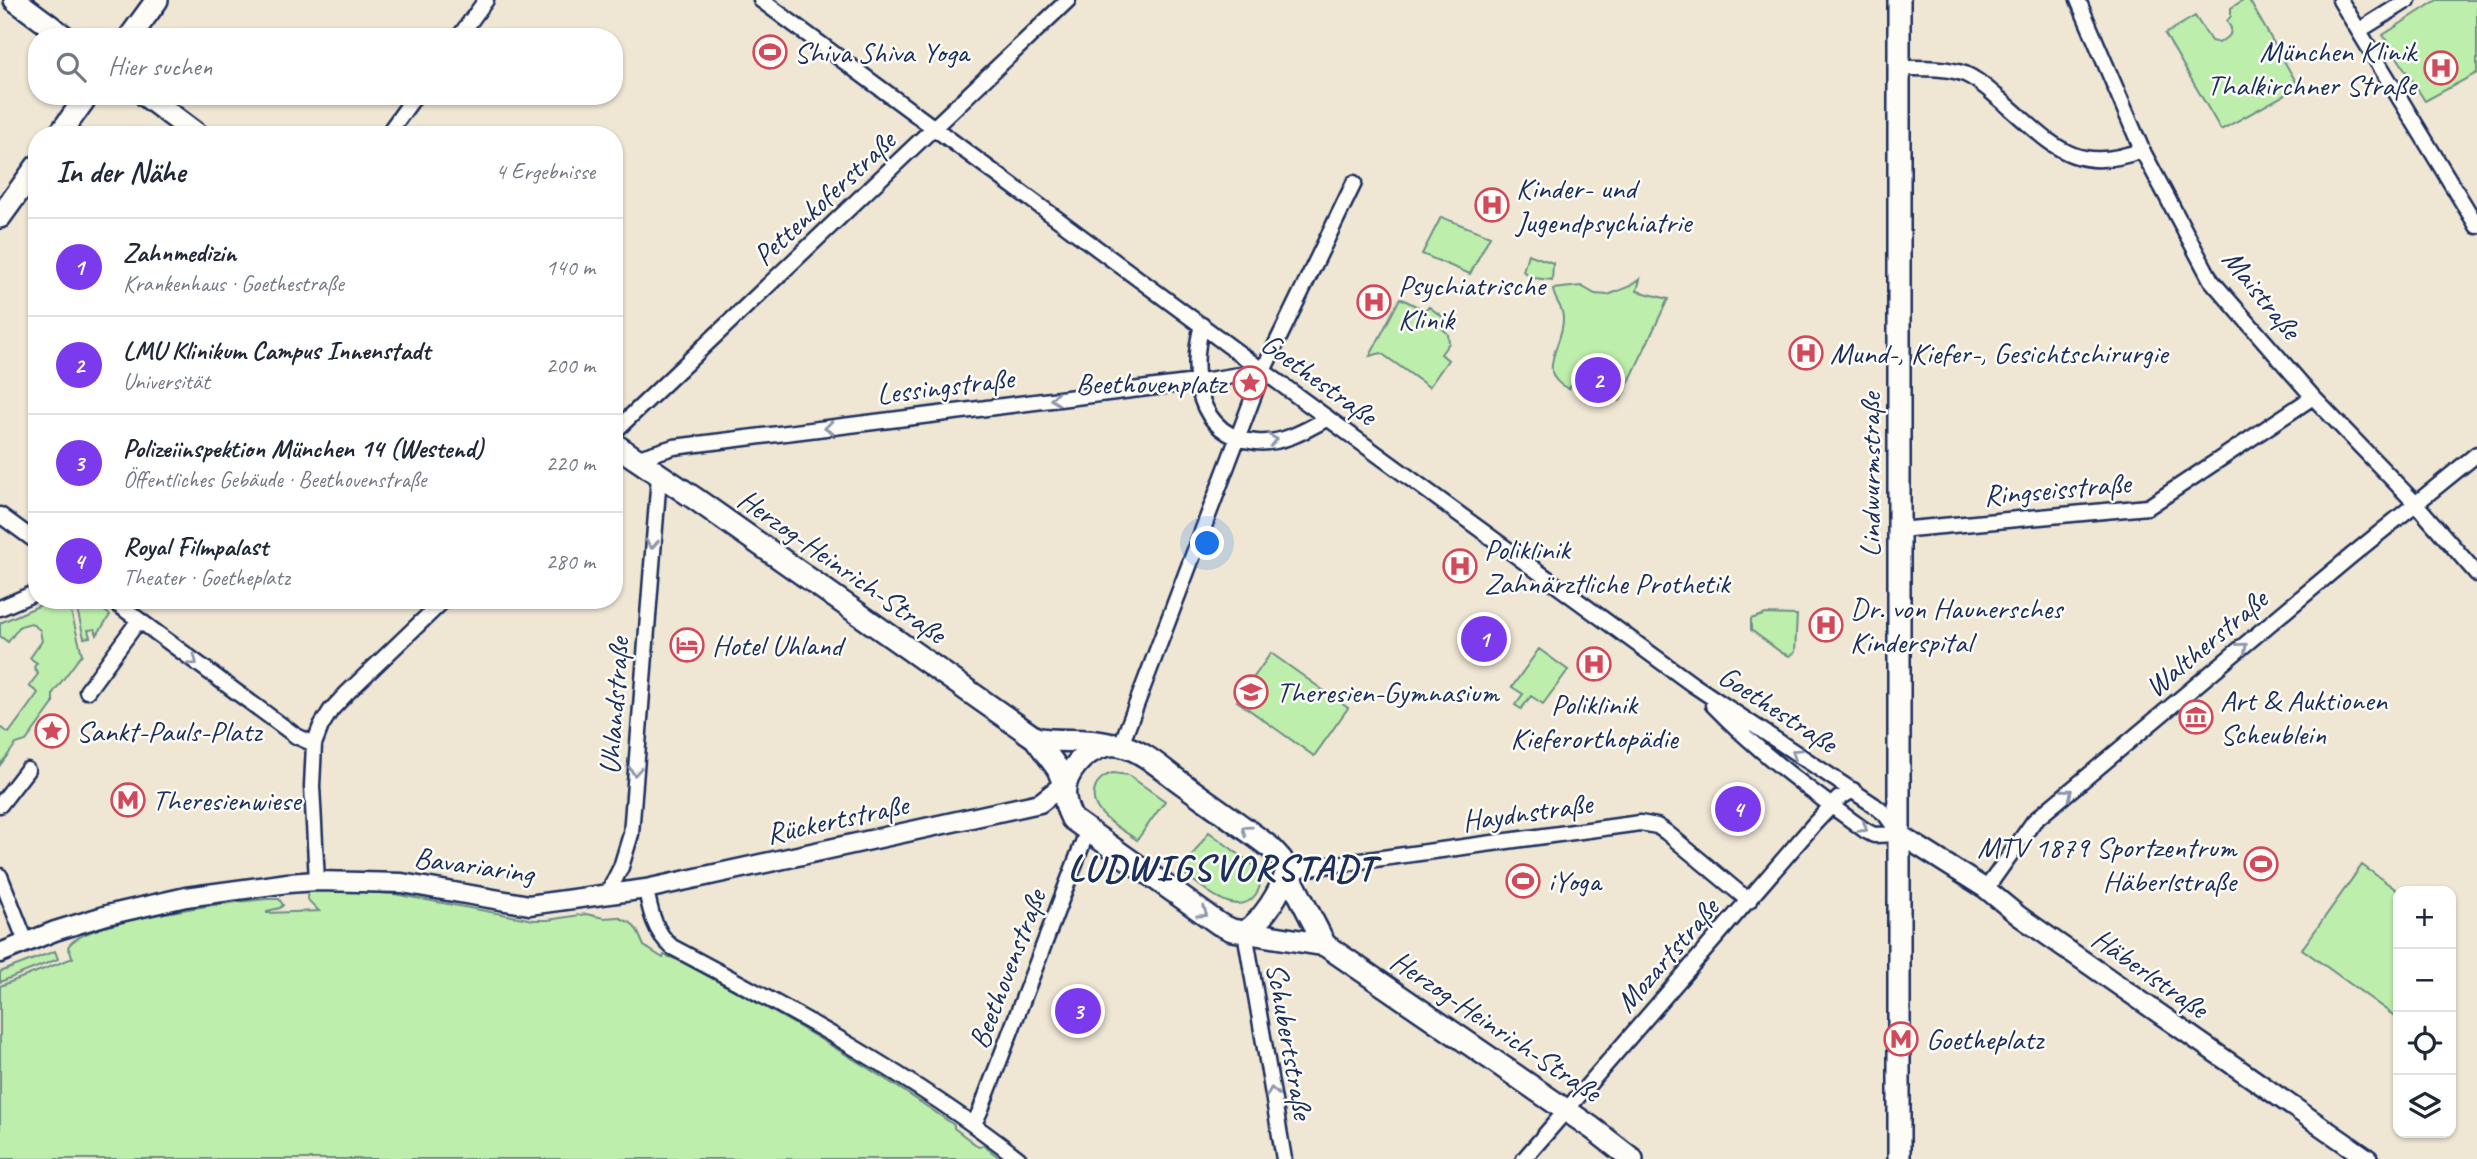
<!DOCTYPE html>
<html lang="de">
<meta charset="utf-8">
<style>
:root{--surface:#fff;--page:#f6f6f7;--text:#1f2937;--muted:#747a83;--line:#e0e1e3;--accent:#7c3aed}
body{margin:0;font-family:Caveat,sans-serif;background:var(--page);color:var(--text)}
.controls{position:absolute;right:21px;bottom:21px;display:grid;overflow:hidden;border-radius:14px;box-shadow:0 2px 5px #0004}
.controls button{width:63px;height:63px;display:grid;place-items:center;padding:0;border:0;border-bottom:2px solid var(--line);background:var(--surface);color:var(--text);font:35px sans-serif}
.you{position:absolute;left:1208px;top:544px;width:24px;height:24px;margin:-18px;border:5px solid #fff;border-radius:50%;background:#1a73e8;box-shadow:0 0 0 10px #1a73e833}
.badge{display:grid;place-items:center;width:46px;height:46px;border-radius:50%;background:var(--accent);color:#fff;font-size:23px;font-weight:700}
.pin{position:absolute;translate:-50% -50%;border:4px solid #fff;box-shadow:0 2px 7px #0006}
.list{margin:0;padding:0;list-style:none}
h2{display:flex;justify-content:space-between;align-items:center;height:91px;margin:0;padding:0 28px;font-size:30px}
h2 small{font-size:23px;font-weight:400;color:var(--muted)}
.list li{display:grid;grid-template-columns:46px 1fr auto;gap:21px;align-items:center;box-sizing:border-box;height:98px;padding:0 28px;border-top:2px solid var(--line)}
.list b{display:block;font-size:26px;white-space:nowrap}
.list p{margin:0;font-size:23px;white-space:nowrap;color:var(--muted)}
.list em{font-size:23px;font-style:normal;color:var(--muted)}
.icon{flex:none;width:38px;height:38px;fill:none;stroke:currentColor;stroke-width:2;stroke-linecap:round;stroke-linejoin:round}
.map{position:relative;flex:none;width:2477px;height:1159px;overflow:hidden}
.search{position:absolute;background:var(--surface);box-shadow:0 2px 5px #0004;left:28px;top:28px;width:595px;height:77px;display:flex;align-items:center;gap:18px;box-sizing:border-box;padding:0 24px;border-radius:28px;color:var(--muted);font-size:26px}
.panel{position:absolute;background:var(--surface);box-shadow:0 2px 5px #0004;left:28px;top:126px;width:595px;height:483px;border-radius:28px}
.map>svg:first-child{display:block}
.green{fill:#beeeac;stroke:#6c8e85;stroke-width:2}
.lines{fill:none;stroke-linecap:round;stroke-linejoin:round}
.minor-casing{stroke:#1b2f5e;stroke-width:19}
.tertiary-casing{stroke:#1b2f5e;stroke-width:23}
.secondary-casing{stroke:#1b2f5e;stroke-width:26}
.minor{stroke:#fdfcf7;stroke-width:14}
.tertiary{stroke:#fdfcf7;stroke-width:18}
.secondary{stroke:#fdfcf7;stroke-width:21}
.oneway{stroke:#8c96aa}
.labels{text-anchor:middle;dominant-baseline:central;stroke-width:5;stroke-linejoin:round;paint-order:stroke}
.poi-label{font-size:30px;fill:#1b2f5e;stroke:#fdfcf7;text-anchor:start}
.street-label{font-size:30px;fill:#1b2f5e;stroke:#fdfcf7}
.district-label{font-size:37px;font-weight:bold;letter-spacing:2px;fill:#1b2f5e;stroke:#fdfcf7}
</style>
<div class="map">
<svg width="2477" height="1159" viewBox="0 0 2477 1159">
<rect width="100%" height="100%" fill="#efe6d4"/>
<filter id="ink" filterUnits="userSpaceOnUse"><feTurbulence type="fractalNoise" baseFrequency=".0143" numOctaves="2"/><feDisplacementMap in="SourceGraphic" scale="14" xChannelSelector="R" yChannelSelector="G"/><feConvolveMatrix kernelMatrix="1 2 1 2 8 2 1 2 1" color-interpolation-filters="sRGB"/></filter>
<g filter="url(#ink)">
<path class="green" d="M2243,0h6l50,87 -78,43 -56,-96 30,-18 16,25 8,2 11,-8 1,-7 -4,-7 4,-5v-8z
M2437,0h40v73l-52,28 -42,-66z
M1441,217l49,19 -20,38 -48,-20z
M1528,254l25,9 -1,17 -19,-2 -10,-7z
M1640,279l-3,12 31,8 -48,102 -45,-23 -6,11c-35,-15 -6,-44 -6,-69 1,-13 -9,-19 -10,-31l28,-3 14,8 13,1 20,-8z
M1400,298l24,12 5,-3 15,11 -3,9 7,7 1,9 -8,11 7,6 -19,27 -48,-34 -11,3z
M52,600h16l14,54 -29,39v11l-27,37 -10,3 -16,21v-38l9,6 29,-40 -9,-7 9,-12 -4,-7 3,-4 -7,-5 12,-17 -2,-11 -9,-7 -11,3 -12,16 -8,-6v-13z
M79,600h10l21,15 -13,20 -2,-6 -7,1 2,7 -6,1 -8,-33z
M1766,614l31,1 -2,37 -5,4 -8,-3 -31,-23v-11z
M1539,649l29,21 -25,34 -12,-8 -10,13 -6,-4 8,-11 -11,-7z
M1271,653l77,55 -34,48 -77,-55z
M1113,773l15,2 37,26 -28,39c-16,-12 -53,-28 -41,-54 3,-7 9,-11 17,-13z
M1209,832l48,36c4,9 5,18 -1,26 -19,28 -57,-10 -75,-23z
M2362,865l36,26v123l-2,3 -94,-68z
M317,889l77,5 140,26h14l38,-6 18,4 14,-1 13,6 6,7 7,16 19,12 1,-3 14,5c95,50 188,103 276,165v3l25,19 4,-2 18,14h-1001v-173l73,-28 -5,-11c14,-27 165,-45 199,-48h12l4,6 -3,3 -13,3v2l52,-2 -12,-12 1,-7z
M55,951l3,8 -58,23v-10z"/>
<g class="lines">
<defs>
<path id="minor" d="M761,0l502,371 429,313 182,121 11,9 14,19
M2078,0l64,150 69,130 102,117 103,107 61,70
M2340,0l137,226
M2360,30l48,-30
M459,37l27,-37
M1900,68c21,0 45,-1 65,6 12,5 22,14 31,22 52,42 73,82 146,54
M387,135l28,-39
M1202,325c-13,47 -6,111 54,117 25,3 51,-12 72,-24
M614,432l454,-432
M635,459l39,-12 522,-65 67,-11
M0,515l37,27
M1899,530l249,-23 165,-110
M112,600l184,136 18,8
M0,608l37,-16
M87,691l52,-71
M1713,705c46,48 99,87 153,126l8,4 25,-1
M1121,745l142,-374 91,-188
M0,805l27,-35
M1287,871l353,-48 17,3 9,6 83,69
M0,876l26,66
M317,881l-5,-95 2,-42 7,-18 10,-16 16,-17 97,-93
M646,889c4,22 9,44 26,58 119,63 240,128 347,212
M1986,889l48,-68 317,-265 126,-102
M608,893l13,-26 10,-33 28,-358
M1245,932l39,227
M974,1124l7,-15 106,-277
M1524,1159l291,-336 23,-24 15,-9"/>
<path id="tertiary" d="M1899,834l87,55 33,27 349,243
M0,953l55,-22 52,-16 79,-18 102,-14 29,-2 85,2 127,22 117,-16 394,-86 24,-19"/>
<path id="secondary" d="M15,0l50,37
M1899,0v1159
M130,37l27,-37
M146,96l52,39
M59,135l28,-39
M0,217l37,-51
M614,444l83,56 338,238 23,31 6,15
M1035,738c24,5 48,0 73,6
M1245,932c19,-13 35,-39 42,-61
M1325,945l-44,-86 -10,-11c-29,-22 -59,-43 -88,-64 -19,-13 -41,-35 -65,-39 -15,-2 -33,8 -42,20 -15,18 -14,34 -4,54l147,105 13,6 93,15 267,183 40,31"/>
</defs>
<use href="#minor" class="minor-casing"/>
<use href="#tertiary" class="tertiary-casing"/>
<use href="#secondary" class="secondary-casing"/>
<use href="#minor" class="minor"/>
<use href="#tertiary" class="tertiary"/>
<use href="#secondary" class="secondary"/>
</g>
<defs><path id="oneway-chevron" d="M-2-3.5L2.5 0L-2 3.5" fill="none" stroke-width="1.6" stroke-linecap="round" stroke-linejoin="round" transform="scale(1.75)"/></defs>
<g class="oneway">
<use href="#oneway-chevron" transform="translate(1055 399) rotate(173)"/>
<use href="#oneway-chevron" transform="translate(829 428) rotate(173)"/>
<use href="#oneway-chevron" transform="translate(1273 440) rotate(-9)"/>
<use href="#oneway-chevron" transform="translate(652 544) rotate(94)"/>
<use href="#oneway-chevron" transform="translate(2243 647) rotate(-40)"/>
<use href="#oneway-chevron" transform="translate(193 661) rotate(37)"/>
<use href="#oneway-chevron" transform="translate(1796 753) rotate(-146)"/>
<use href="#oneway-chevron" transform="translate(635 771) rotate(94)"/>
<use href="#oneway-chevron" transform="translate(2068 793) rotate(-39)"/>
<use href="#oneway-chevron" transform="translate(1863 828) rotate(33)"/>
<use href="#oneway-chevron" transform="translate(1246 830) rotate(-144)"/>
<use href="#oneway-chevron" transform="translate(1203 913) rotate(35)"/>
<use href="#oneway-chevron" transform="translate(1272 1092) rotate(-100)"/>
</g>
</g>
<defs>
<symbol id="stadium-ring" viewBox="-11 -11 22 22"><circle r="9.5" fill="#fdfcf7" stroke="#d1495b" stroke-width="1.5"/><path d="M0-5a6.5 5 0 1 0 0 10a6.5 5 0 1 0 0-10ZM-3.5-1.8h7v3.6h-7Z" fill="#d1495b"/></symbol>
<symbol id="hospital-ring" viewBox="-11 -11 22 22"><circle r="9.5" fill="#fdfcf7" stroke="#d1495b" stroke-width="1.5"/><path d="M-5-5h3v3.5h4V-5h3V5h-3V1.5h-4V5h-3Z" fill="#d1495b"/></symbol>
<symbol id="sight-ring" viewBox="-11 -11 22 22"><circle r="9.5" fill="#fdfcf7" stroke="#d1495b" stroke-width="1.5"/><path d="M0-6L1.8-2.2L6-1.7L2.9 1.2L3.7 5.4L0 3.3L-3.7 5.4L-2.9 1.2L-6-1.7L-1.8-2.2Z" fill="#d1495b"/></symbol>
<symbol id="hotel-ring" viewBox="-11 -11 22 22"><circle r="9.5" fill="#fdfcf7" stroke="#d1495b" stroke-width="1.5"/><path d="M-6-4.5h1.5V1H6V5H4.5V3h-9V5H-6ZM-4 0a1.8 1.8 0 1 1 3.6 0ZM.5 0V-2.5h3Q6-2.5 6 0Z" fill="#d1495b"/></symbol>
<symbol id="school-ring" viewBox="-11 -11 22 22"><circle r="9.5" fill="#fdfcf7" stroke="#d1495b" stroke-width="1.5"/><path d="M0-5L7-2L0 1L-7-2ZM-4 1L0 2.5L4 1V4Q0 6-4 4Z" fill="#d1495b"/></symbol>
<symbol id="museum-ring" viewBox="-11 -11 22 22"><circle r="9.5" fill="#fdfcf7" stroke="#d1495b" stroke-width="1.5"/><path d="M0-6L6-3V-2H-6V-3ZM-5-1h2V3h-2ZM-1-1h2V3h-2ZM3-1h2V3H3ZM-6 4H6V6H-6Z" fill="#d1495b"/></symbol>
<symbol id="metro-ring" viewBox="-11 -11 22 22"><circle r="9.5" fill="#fdfcf7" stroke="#d1495b" stroke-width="1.5"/><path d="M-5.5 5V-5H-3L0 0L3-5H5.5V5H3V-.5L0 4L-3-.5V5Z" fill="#d1495b"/></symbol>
</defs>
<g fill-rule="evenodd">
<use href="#stadium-ring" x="751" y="33" width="38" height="38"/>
<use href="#hospital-ring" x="2422" y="49" width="38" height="38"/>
<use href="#hospital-ring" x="1473" y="186" width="38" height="38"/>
<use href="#hospital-ring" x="1355" y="283" width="38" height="38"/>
<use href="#hospital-ring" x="1787" y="334" width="38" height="38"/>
<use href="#sight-ring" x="1231" y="364" width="38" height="38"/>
<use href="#hospital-ring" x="1441" y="547" width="38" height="38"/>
<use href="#hospital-ring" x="1807" y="606" width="38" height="38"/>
<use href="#hotel-ring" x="668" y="626" width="38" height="38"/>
<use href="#hospital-ring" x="1575" y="645" width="38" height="38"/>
<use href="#school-ring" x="1232" y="673" width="38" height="38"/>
<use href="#museum-ring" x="2177" y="698" width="38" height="38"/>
<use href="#sight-ring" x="33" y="712" width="38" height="38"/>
<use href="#metro-ring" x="109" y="781" width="38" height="38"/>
<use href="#stadium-ring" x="2242" y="845" width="38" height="38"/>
<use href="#stadium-ring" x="1504" y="862" width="38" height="38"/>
<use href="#metro-ring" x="1882" y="1020" width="38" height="38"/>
</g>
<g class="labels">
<g class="poi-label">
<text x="2416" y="51" text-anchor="end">München Klinik<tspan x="2416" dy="34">Thalkirchner Straße</tspan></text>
<text x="794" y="52">Shiva Shiva Yoga</text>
<text x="1516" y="188">Kinder- und<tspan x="1516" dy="34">Jugendpsychiatrie</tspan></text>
<text x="1398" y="285">Psychiatrische<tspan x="1398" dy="34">Klinik</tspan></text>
<text x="1830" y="353">Mund-, Kiefer-, Gesichtschirurgie</text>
<text x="1226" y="383" text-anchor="end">Beethovenplatz</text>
<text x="1484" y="549">Poliklinik<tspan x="1484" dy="34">Zahnärztliche Prothetik</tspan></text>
<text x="1850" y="608">Dr. von Haunersches<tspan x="1850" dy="34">Kinderspital</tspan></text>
<text x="712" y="645">Hotel Uhland</text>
<text x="1276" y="692">Theresien-Gymnasium</text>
<text x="2220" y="700">Art &amp; Auktionen<tspan x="2220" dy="34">Scheublein</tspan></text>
<text x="1594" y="704" text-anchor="middle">Poliklinik<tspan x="1594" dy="34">Kieferorthopädie</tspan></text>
<text x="76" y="731">Sankt-Pauls-Platz</text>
<text x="152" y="800">Theresienwiese</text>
<text x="2236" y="847" text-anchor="end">MTV 1879 Sportzentrum<tspan x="2236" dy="34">Häberlstraße</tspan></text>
<text x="1548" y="881">iYoga</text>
<text x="1926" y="1039">Goetheplatz</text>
</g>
<g class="street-label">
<text transform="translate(824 198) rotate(-43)">Pettenkoferstraße</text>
<text transform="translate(2262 294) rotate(51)">Maistraße</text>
<text transform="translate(1319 379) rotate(36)">Goethestraße</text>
<text transform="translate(945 386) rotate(-7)">Lessingstraße</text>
<text transform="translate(1870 475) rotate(-90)">Lindwurmstraße</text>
<text transform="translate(2057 489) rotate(-5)">Ringseisstraße</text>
<text transform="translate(842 566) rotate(35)">Herzog-Heinrich-Straße</text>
<text transform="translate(2206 643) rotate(-40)">Waltherstraße</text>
<text transform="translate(614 706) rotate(-86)">Uhlandstraße</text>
<text transform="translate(1778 709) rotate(33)">Goethestraße</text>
<text transform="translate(1527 812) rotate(-8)">Haydnstraße</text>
<text transform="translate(837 819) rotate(-12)">Rückertstraße</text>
<text transform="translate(474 865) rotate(8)">Bavariaring</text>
<text transform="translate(1667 955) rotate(-49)">Mozartstraße</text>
<text transform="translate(1007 969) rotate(-69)">Beethovenstraße</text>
<text transform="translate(2150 973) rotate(35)">Häberlstraße</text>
<text transform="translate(1496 1026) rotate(34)">Herzog-Heinrich-Straße</text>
<text transform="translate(1290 1041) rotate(80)">Schubertstraße</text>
</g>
<g class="district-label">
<text x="1222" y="867">LUDWIGSVORSTADT</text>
</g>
</g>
</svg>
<div class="controls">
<button>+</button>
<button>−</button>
<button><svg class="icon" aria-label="locate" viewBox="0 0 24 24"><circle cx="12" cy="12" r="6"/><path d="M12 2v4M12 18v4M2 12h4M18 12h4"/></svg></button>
<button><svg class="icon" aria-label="layers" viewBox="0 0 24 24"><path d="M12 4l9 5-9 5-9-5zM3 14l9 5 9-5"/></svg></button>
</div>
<div class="you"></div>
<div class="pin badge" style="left:1484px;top:639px">1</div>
<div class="pin badge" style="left:1598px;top:380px">2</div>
<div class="pin badge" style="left:1078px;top:1011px">3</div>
<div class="pin badge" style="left:1738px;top:809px">4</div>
<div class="search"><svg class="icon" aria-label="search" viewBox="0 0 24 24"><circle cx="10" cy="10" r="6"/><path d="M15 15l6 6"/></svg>Hier suchen</div>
<section class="panel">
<h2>In der Nähe<small>4 Ergebnisse</small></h2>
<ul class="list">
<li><span class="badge">1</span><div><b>Zahnmedizin</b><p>Krankenhaus · Goethestraße</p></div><em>140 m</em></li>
<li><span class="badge">2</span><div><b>LMU Klinikum Campus Innenstadt</b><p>Universität</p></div><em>200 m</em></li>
<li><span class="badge">3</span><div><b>Polizeiinspektion München 14 (Westend)</b><p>Öffentliches Gebäude · Beethovenstraße</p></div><em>220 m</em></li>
<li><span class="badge">4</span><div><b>Royal Filmpalast</b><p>Theater · Goetheplatz</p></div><em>280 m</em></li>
</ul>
</section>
</div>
